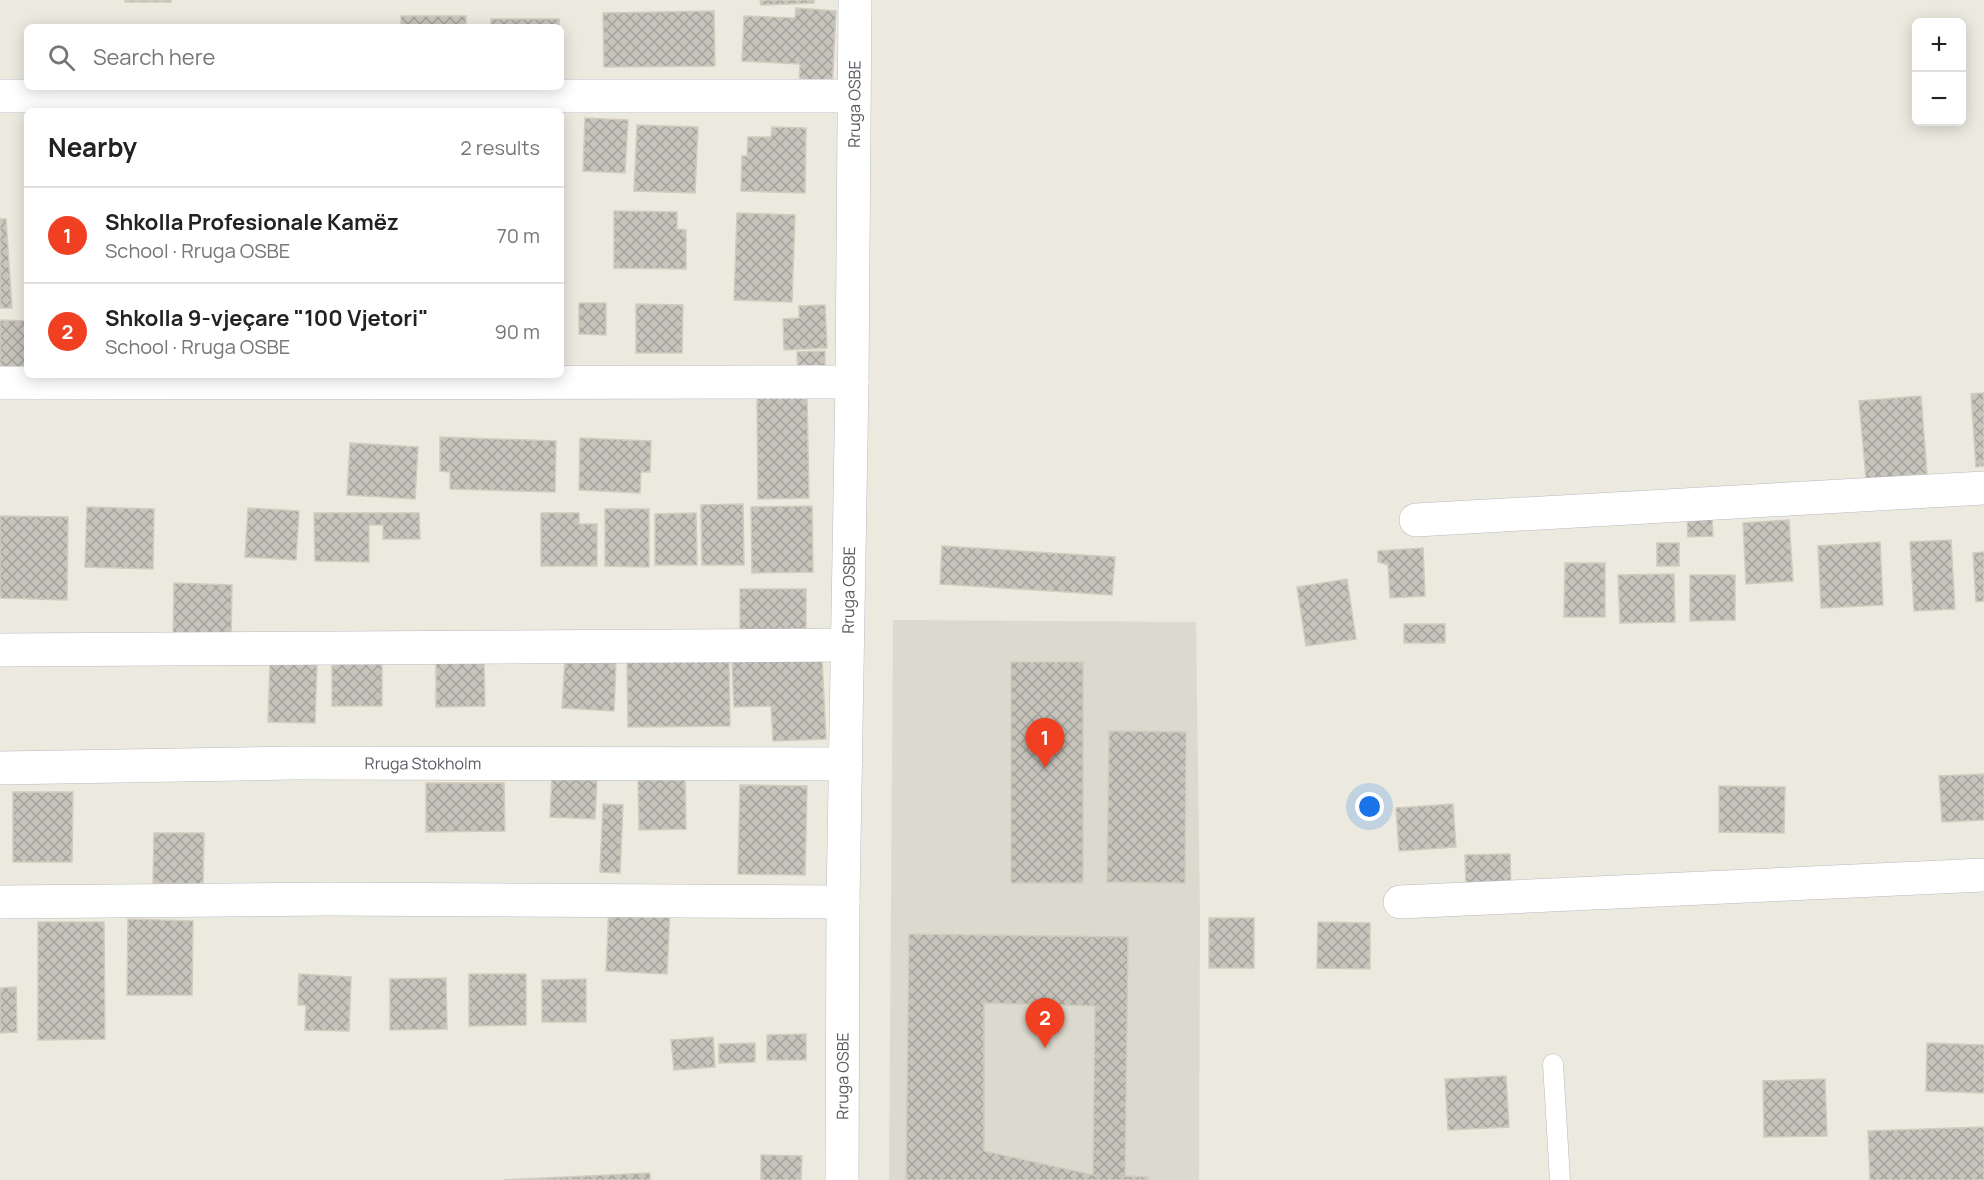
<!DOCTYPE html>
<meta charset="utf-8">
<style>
:root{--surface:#fff;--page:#f6f6f6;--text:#222;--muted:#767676;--line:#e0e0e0;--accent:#f03f21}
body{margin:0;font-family:Manrope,sans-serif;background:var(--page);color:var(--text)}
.controls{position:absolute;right:18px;top:18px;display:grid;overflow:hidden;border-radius:9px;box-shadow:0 3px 15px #0003}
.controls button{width:54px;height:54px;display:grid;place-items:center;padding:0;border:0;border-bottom:2px solid var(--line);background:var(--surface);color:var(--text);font:30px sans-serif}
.you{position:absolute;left:1370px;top:807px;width:21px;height:21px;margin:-15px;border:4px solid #fff;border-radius:50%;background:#1a73e8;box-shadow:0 0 0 9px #1a73e833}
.badge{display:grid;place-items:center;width:39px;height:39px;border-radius:50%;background:var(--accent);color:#fff;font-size:20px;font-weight:700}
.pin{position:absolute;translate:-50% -50px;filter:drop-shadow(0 2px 3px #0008)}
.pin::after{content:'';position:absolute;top:32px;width:21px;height:18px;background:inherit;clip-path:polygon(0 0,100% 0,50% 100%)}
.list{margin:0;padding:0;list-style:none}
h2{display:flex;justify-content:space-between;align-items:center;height:78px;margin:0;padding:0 24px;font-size:26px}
h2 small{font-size:20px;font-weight:400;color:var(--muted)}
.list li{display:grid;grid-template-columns:39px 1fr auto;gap:18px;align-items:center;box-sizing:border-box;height:96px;padding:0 24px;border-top:2px solid var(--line)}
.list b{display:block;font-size:22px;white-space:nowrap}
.list p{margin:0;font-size:20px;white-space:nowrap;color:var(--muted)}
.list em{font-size:20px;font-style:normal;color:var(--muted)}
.icon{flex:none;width:33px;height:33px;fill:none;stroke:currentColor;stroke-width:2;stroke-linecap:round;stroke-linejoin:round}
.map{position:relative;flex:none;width:1984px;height:1180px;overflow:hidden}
.search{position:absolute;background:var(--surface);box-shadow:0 3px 15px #0003;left:24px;top:24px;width:540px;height:66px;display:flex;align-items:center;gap:15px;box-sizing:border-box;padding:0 21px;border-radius:9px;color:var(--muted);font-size:22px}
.panel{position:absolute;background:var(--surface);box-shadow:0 3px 15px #0003;left:24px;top:108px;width:540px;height:270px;border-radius:9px}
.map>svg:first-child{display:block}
.education{fill:#dcd9ce}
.building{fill:url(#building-cross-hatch);stroke:#d1ccbd;stroke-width:1.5;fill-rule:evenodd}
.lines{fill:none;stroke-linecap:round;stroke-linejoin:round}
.lane-casing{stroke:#b7b9bf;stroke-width:21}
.street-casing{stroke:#b7b9bf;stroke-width:34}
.secondary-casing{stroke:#b8bbc2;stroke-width:34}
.lane{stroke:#fff;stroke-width:20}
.street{stroke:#fff;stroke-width:33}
.secondary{stroke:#fff;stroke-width:33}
.labels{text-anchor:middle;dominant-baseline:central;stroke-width:4.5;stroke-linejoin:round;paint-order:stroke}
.street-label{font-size:16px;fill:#585b61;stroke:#fff}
</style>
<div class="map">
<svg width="1984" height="1180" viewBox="0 0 1984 1180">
<defs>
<pattern id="building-cross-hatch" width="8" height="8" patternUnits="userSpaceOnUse" patternTransform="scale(1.5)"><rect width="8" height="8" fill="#c7c4bc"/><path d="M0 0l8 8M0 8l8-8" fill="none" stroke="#a4a29c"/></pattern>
</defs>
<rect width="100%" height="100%" fill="#eceadf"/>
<path class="education" d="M893,620l303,2 4,294 -1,264h-310z"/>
<path class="building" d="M125,0h46v2h-46z
M760,0h54v3l-53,2z
M796,8l40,3 -4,80 -33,-1 1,-26 -58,-3 2,-45 51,2z
M714,11l1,55 -111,1 -1,-54z
M401,16h65v11h-65z
M491,19h68v8h-68z
M585,118l43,2 -3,53 -42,-2z
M637,125l61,2 -3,66 -61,-2z
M772,127l34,1 -1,65 -64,-2 1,-35h5l1,-19h23z
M614,211l63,1v17l9,1v39l-72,-1z
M737,213l58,2 -3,87 -58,-2z
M0,219h6l6,89h-12z
M579,303h27v32l-27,-1z
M636,304l47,1 -1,48h-46z
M825,305l2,43 -43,2 -1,-31 16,-1v-12z
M0,320l27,1v52l-27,-1z
M825,351v21l-27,1 -1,-21z
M1984,393v73l-8,1 -5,-73z
M1921,396l6,78 -61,5 -7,-78z
M807,397l2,101 -51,1 -1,-101z
M440,437l116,4 -1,51 -105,-3v-17l-10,-1z
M580,438l71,3 -1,31h-9l-1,21 -61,-3z
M350,443l68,4 -3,52 -68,-4z
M743,504l1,61h-42l-1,-60z
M812,506l1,66 -61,1 -1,-66z
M87,507l67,2 -1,60 -68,-2z
M248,508l51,3 -3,49 -51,-3z
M605,509h44v58l-44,-1z
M314,513h105l1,26h-37v-14h-14v37l-54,-1z
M541,513h38v11h18v42h-56z
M696,513l1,52h-42v-51z
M0,516l68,1 -1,83 -67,-2z
M1712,518l1,18 -25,1 -1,-18z
M1789,520l4,61 -47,3 -3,-61z
M1951,540l4,69 -41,2 -4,-69z
M1880,542l3,63 -62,3 -3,-62z
M1657,543h22v23h-22z
M942,546l173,11 -3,38 -172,-11z
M1423,548l2,48 -35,2 -2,-33 -10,-3v-11z
M1984,552v49l-8,1 -3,-49z
M1565,563h40v54h-41z
M1674,574l1,48 -55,1 -2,-48z
M1690,575h45v45l-45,1z
M1347,579l9,60 -50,7 -9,-59z
M174,583l58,2 -1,55 -58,-1z
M740,589h66v43h-66z
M1404,624h41v19h-41z
M565,658l51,2 -2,51 -52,-3z
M822,658l4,81 -53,2 -2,-35 -37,1 -2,-45z
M729,659l1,67 -102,1 -1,-67z
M332,660h50v46h-50z
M270,662l47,1 -2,60 -47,-1z
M436,662h48l1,44 -49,1z
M1011,662h72v221h-72z
M1109,731l77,1 -1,151 -78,-1z
M685,774l1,55 -47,1 -1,-55z
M1984,774v46l-42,2 -3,-46z
M552,776l45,2 -2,41 -45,-2z
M426,783h78l1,48 -79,1z
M740,785l67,1 -2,89 -67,-1z
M1719,786l66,1 -1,46 -65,-1z
M13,792h60l-1,70h-59z
M603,804l20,1 -3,68 -20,-1z
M1453,804l3,43 -57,4 -3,-43z
M154,833h50l-1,51 -50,-1z
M1510,854l1,35h-45l-1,-34z
M609,906l61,4 -3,64 -61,-3z
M1209,918h45v50h-45z
M128,919l65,2 -1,74h-65z
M38,922h66l1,117 -67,1z
M1318,922l52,1v46l-53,-1z
M909,934l219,3 -3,239 23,1v3h-242zM984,1003l111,3 -2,169 -109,-24z
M299,974l52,3 -2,54 -44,-1 1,-25h-8z
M469,974h57v51l-57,1z
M446,978l1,51 -57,1v-51z
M586,979v43h-44v-42z
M16,987l1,45 -17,1v-45z
M806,1034v26h-39v-25z
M713,1037l2,30 -41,3 -3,-30z
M755,1043v19l-36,1v-19z
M1927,1043l57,2v48l-58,-2z
M1506,1076l3,51 -61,3 -3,-51z
M1825,1079l2,57 -63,1 -1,-56z
M1984,1127v53h-114l-2,-49z
M761,1155l41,1 -1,24h-40z
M650,1173v7h-147z"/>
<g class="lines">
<defs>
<path id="lane" d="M1553,1064l7,116"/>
<g id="street">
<path d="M0,96h853"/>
<path d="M0,383l852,-1"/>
<path d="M1416,520l568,-32"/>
<path d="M0,650l847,-5"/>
<path id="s1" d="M0,768l293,-5 553,1"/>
<path d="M0,902l328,-3 515,3"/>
<path d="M1400,902l584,-27"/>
</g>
<g id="secondary">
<path id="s2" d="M842,1180l1,-278 9,-520 3,-382"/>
</g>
</defs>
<use href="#lane" class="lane-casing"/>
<use href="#street" class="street-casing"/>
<use href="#secondary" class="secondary-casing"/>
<use href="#lane" class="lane"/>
<use href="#street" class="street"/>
<use href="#secondary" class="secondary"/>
</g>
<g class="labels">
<g class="street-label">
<text stroke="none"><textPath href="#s2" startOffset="1076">Rruga OSBE</textPath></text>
<text stroke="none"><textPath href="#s2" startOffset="590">Rruga OSBE</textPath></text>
<text stroke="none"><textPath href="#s1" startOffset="423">Rruga Stokholm</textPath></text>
<text stroke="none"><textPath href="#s2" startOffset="104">Rruga OSBE</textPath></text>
</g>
</g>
</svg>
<div class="controls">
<button>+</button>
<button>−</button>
</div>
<div class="you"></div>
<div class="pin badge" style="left:1045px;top:768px">1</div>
<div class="pin badge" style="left:1045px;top:1048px">2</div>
<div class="search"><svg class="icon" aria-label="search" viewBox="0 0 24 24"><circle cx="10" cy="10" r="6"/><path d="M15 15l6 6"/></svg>Search here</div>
<section class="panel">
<h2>Nearby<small>2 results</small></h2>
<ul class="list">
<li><span class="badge">1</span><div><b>Shkolla Profesionale Kamëz</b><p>School · Rruga OSBE</p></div><em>70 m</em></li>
<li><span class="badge">2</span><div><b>Shkolla 9-vjeçare &quot;100 Vjetori&quot;</b><p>School · Rruga OSBE</p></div><em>90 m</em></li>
</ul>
</section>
</div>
